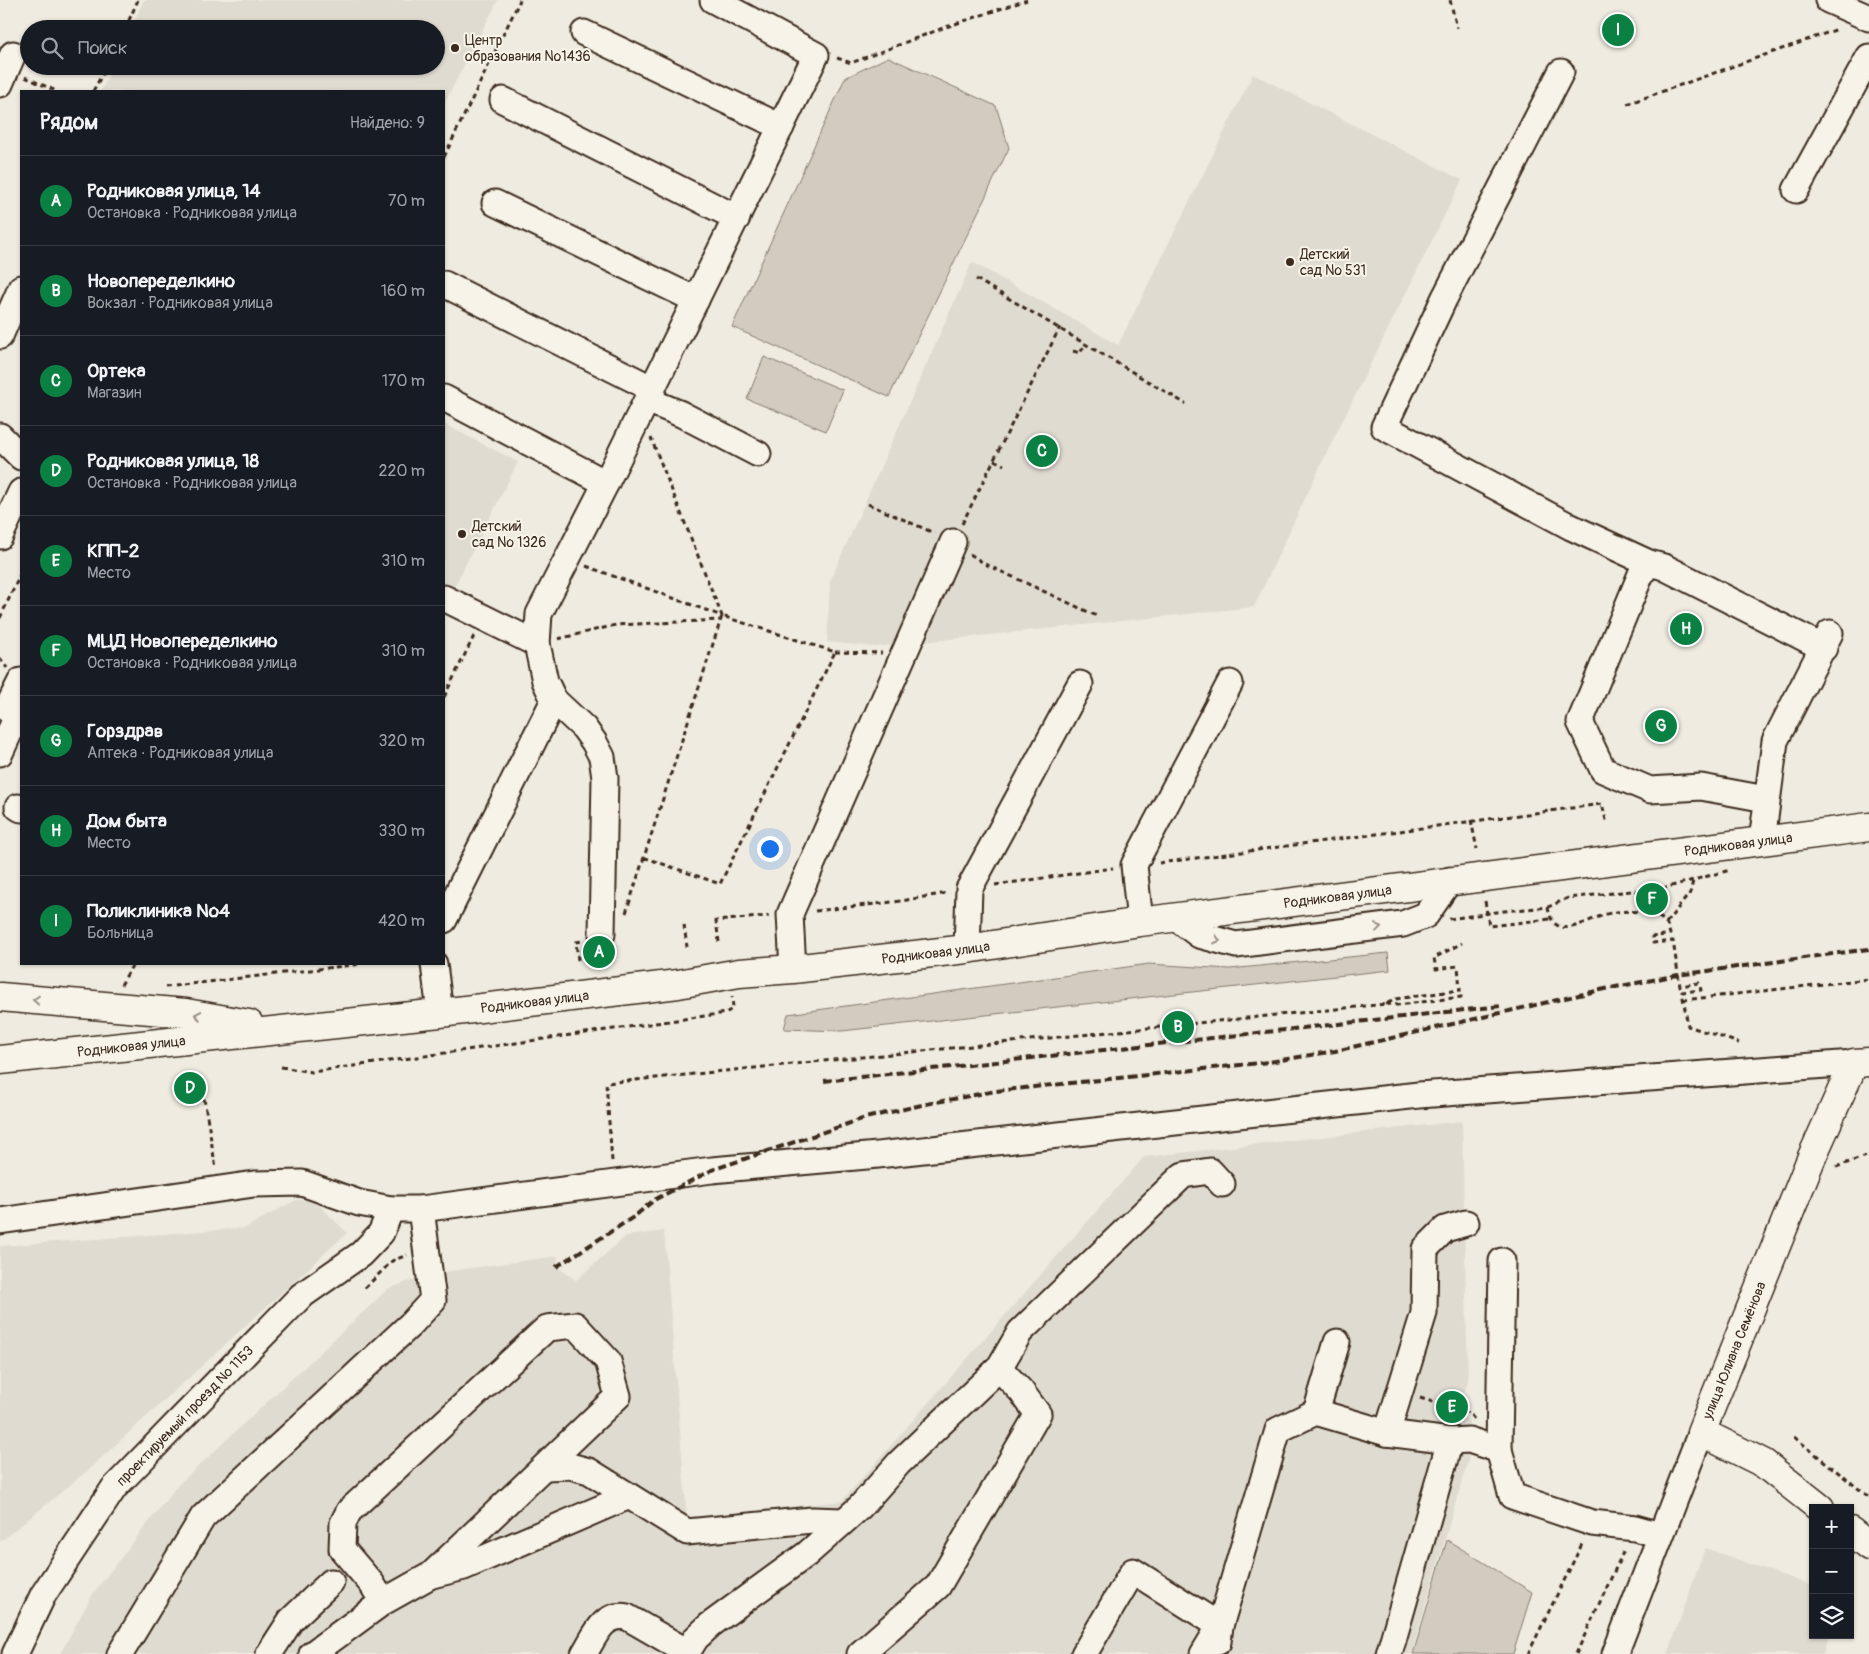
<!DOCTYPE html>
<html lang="ru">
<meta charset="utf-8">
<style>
:root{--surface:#171b24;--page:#242831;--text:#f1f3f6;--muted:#9ea1a6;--line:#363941;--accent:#0b8043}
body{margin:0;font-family:Pangolin,sans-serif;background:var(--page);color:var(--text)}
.controls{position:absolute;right:15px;bottom:15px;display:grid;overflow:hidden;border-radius:0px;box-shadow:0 1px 4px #0004}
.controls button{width:45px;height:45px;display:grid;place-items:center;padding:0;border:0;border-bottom:1px solid var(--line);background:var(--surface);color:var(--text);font:25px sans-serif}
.you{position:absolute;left:769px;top:848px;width:18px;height:18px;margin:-12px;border:4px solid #fff;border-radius:50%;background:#1a73e8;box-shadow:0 0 0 8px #1a73e833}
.badge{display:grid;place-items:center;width:32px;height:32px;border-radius:50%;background:var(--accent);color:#fff;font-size:16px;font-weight:700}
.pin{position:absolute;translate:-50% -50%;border:2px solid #fff;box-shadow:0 1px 5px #0006}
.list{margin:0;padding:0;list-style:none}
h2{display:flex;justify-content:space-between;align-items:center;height:65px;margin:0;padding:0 20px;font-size:21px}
h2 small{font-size:16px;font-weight:400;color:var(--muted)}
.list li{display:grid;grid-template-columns:32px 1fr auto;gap:15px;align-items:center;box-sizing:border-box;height:90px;padding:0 20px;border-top:1px solid var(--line)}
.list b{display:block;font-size:19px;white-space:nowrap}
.list p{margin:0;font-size:16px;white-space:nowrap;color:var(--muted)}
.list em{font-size:16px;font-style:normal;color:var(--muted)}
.icon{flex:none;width:28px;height:28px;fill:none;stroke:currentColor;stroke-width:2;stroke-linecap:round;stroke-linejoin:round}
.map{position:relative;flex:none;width:1869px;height:1654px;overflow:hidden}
.search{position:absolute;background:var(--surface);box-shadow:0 1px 4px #0004;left:20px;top:20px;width:425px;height:55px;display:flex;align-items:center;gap:12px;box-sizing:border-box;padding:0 18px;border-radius:28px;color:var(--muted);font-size:19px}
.panel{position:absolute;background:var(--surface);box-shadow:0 1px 4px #0004;left:20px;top:90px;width:425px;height:875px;border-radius:0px}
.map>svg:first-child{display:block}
.built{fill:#e0dbd0}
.green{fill:#d1cbc0;stroke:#867a6f}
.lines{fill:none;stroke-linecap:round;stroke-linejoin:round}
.minor-casing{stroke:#3b2a1e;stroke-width:29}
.major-casing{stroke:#3b2a1e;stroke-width:31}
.path{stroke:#3b2a1e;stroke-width:3;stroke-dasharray:5 4;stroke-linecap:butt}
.minor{stroke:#f7f3e8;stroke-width:25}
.major{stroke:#f7f3e8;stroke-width:28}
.rail{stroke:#3b2a1e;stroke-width:4;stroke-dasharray:8 4;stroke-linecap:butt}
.oneway{stroke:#998e83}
.poi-dot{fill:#3b2a1e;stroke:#f7f3e8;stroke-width:2}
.labels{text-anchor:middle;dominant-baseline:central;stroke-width:4;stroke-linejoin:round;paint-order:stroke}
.poi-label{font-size:14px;fill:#3b2a1e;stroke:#f7f3e8;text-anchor:start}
.street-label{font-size:14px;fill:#3b2a1e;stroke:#f7f3e8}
</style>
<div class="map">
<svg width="1869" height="1654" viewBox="0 0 1869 1654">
<rect width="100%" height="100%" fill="#efebe0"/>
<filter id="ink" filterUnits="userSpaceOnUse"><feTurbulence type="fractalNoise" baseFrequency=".02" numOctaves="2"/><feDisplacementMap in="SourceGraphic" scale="10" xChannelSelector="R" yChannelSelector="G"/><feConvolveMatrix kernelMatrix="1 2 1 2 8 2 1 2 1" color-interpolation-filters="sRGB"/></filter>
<g filter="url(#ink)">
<path class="built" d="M144,0h354l-54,104v-13h-343l12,-25h323v-37h-306z
M1253,74l209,106 -136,274 -72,153 -378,40 -49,-5 3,-61 142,-319 146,83z
M444,424l74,38 -74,145z
M1462,1121l6,260 -11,35 12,4 -1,41 -57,193h-1351l32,-59 84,-108 212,-198 41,-15 129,-18 -1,11 19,13 50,-44 38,-5 23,287 155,-17 302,-344z
M296,1200h18l33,33 -261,239 -86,70v-296l245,-18z
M1705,1548l108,38v49h16l-6,19h-155z"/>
<path class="green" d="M888,57l108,49 13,42 -120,249 -157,-70 113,-249z
M764,357l79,33 -17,41 -79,-32z
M1388,953l2,17 -548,61 -58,-2 4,-15 361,-50 81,5z
M1447,1540l85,52 -19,62h-100z"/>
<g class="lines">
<defs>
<g id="minor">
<path d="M1828,0l41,18"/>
<path d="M584,33l197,94"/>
<path d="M1561,72l-117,227 -60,128 187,100 78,36 15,4 160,81"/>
<path d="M0,84l13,-30"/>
<path d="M503,100l234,118"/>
<path d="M1796,190l73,-133"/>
<path d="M495,203l201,97"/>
<path d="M444,284l209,105"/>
<path d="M0,336l21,-48"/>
<path d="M444,398l162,85"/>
<path d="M647,400l34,14 77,40"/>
<path d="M0,436l21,21"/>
<path d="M0,536l21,-44"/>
<path d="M1649,563l-8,11 -61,148 23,48 47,20 51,-3 65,12"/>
<path d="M444,598l93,46"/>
<path d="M7,709l14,-28"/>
<path d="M0,753l18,-39"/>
<path d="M18,807l3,2"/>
<path d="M1762,841l13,-100 55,-108"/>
<path d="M1175,917l24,18 37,10 167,-21 23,-9 24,-35"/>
<path d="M444,920l110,-220"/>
<path d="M1140,922l-6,-57 96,-182"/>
<path d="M602,934l3,-156 -3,-21 -8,-15 -10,-14 -30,-28 -9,-19 -8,-37 2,-30 67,-131 210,-428 -103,-55"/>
<path d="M967,949l2,-60 111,-205"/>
<path d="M434,964l6,49"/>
<path d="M793,969l-3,-55 163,-372"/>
<path d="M0,1221l254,-37 48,-1 57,20 32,6h30l291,-39 166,-15 541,-60 435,-32"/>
<path d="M1316,1412l21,-70"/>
<path d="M1387,1433l63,8 -61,213"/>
<path d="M1450,1441l19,-1 30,10 3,-189"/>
<path d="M1499,1450l13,46 80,27 43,5 25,7"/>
<path d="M546,1467l24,-1 19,5 98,61 125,-12 31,1"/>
<path d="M432,1575l32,-8 165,-71"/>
<path id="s1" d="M15,1654l28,-59 71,-107 187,-192 60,-42 20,-21 10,-24"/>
<path d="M120,1654l83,-137 208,-193 22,-24 -12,-91"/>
<path d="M269,1654l22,-34 40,-38"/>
<path d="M312,1654l71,-52 48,-27 187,-179 -10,-35 -33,-36 -28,3 -198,183 -6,12 -1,26 30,35 11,18"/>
<path d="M584,1654c11,-18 19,-42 43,-37l59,34"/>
<path d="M686,1654l10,-16 14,-13 97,-71 53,-47 39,-44 100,-95 21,-36 163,-157 27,-4 12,13"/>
<path d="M860,1654l78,-68 100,-172 -17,-23 -22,-23"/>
<path d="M1084,1654l49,-83 87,55 -2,16"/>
<path d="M1203,1654l17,-28 58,-196 38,-18 71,21 37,-120 1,-64 20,-20 21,-6"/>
<path d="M1615,1654l86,-222"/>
</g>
<g id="major">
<path d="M0,997l186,16 63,11"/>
<path id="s2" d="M0,1060l440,-47 238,-29 61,-11 54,-4 174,-20 173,-27 729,-95"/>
<path id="s3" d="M1820,1508l-57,-45 -62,-31 110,-273 43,-96 15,-1"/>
<path d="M1850,1531l19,15"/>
</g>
</defs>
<use href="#minor" class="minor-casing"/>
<use href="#major" class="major-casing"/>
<path class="path" d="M1450,0l7,28
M125,29l13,-29
M837,58l14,5 92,-35 84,-28
M25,77l31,14
M93,91l14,-25
M1627,104l211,-75
M444,157l76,-157
M976,279l210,125
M1073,351l7,2 6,-10
M994,460l10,5
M868,504l66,29
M962,524l98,-197
M970,554l15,10 112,52
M586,566l136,50 -71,-178
M0,618l21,-45
M558,639l58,-14 105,-5
M835,652l47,1
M0,658l7,10
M444,697l30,-61
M1471,820l6,29
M1159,863l443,-59 5,20
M995,885l118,-17
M1485,901l4,25 61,-7
M1548,907c6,40 41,10 63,6 14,-3 46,-3 55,10 2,3 3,8 4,11l-18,3 1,6 20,-2 7,45 19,-3 2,7 -19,2 6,34 51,17
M815,911l86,-10 46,-8
M626,913l96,-297 113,36 -115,232 -77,-27
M1449,919l55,-8 44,-4 20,-9 100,-11 62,-17
M1666,923l24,-30 3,-12
M684,925l3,22
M719,942l-3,-21 53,-5
M578,960l-2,-18 7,-1
M121,985l12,-21
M165,987l196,-23
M1683,1000l186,-21
M1386,1004l11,1 64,-8 -1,-7
M281,1067l31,5 414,-59 7,-5 -1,-11
M201,1081l15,88
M612,1161l-6,-78 780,-79 10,-5 64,-9 -2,-24 -22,3 -2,-11 28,-15
M1836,1167l33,-12
M365,1288l27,-27 15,-6
M1420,1398l49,15 5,6
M1794,1437l75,60
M1528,1654l55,-112
M1576,1654l49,-106"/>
<use href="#minor" class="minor"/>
<use href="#major" class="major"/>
<path class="rail" d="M1600,990l78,-15 191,-26
M824,1081l677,-75
M556,1267l79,-51 19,-16 58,-30 153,-52 61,-14 70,-13 273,-29 66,-11 270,-62"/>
</g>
<defs><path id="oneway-chevron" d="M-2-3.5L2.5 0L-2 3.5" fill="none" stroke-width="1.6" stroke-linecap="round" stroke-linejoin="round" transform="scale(1.25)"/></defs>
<g class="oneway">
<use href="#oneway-chevron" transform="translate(1378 927) rotate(-7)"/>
<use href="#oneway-chevron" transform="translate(1217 940) rotate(16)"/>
<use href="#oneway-chevron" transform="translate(36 1000) rotate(-175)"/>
<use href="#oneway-chevron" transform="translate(198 1015) rotate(-170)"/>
</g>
</g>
<g class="poi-dot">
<circle cx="455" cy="48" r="5"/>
<circle cx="1290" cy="262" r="5"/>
<circle cx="462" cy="534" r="5"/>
</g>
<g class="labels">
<g class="poi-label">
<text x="465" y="40">Центр<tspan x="465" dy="16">образования №1436</tspan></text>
<text x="1300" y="254">Детский<tspan x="1300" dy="16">сад № 531</tspan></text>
<text x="472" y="526">Детский<tspan x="472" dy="16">сад № 1326</tspan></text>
</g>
<g class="street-label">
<text stroke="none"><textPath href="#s2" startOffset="1752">Родниковая улица</textPath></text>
<text stroke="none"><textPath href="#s2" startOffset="1348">Родниковая улица</textPath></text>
<text stroke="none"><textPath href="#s2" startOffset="942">Родниковая улица</textPath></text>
<text stroke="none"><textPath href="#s2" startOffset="538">Родниковая улица</textPath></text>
<text stroke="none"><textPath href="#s2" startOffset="132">Родниковая улица</textPath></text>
<text stroke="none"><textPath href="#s3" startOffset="230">улица Юлиана Семёнова</textPath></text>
<text stroke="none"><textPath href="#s1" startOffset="295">проектируемый проезд № 1153</textPath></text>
</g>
</g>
</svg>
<div class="controls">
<button>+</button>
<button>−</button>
<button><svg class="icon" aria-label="layers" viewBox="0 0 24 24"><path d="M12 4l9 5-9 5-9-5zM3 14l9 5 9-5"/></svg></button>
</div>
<div class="you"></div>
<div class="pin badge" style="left:599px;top:952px">A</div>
<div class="pin badge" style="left:1178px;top:1027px">B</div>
<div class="pin badge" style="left:1042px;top:451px">C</div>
<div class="pin badge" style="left:190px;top:1088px">D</div>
<div class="pin badge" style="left:1452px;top:1407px">E</div>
<div class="pin badge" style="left:1652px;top:899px">F</div>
<div class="pin badge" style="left:1661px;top:726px">G</div>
<div class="pin badge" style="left:1686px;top:629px">H</div>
<div class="pin badge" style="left:1618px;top:30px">I</div>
<div class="search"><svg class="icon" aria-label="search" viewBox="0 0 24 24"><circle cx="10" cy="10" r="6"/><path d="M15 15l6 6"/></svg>Поиск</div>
<section class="panel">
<h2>Рядом<small>Найдено: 9</small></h2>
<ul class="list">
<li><span class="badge">A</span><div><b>Родниковая улица, 14</b><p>Остановка · Родниковая улица</p></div><em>70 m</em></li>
<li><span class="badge">B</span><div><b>Новопеределкино</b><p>Вокзал · Родниковая улица</p></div><em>160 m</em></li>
<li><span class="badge">C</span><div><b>Ортека</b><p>Магазин</p></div><em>170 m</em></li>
<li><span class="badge">D</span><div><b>Родниковая улица, 18</b><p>Остановка · Родниковая улица</p></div><em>220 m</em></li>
<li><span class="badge">E</span><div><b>КПП-2</b><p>Место</p></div><em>310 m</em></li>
<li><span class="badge">F</span><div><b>МЦД Новопеределкино</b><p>Остановка · Родниковая улица</p></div><em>310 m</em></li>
<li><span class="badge">G</span><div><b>Горздрав</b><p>Аптека · Родниковая улица</p></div><em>320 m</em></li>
<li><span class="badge">H</span><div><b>Дом быта</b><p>Место</p></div><em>330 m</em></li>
<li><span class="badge">I</span><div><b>Поликлиника №4</b><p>Больница</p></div><em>420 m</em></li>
</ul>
</section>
</div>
